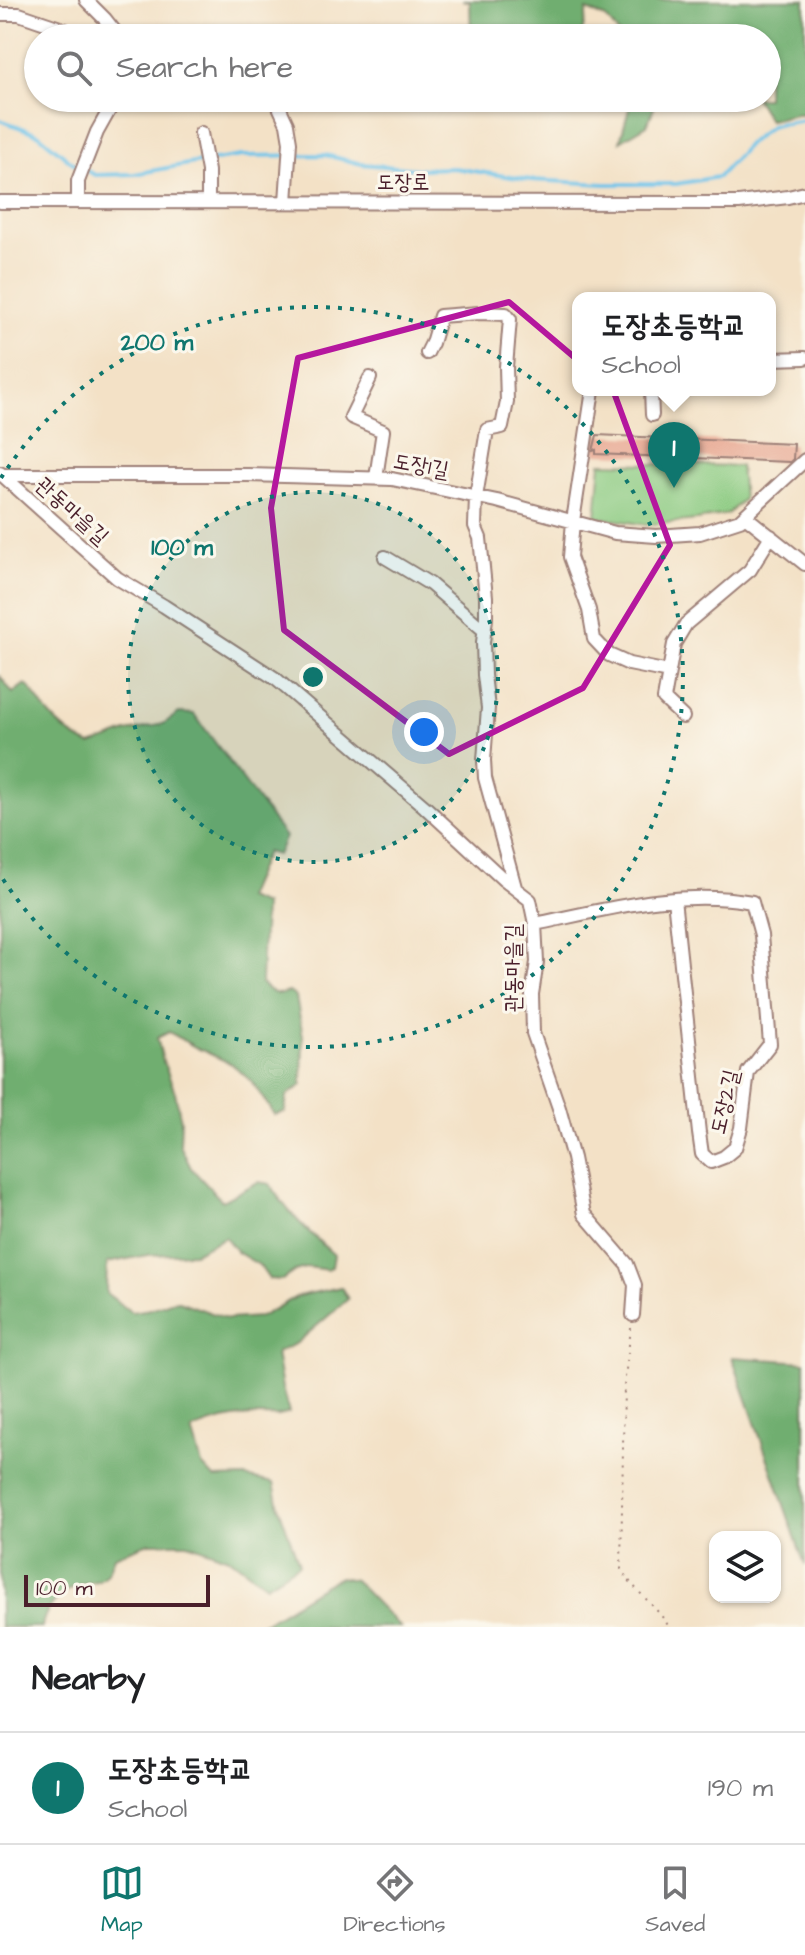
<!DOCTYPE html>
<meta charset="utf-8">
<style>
:root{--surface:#fff;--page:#f2f2f2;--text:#202124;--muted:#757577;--line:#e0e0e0;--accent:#0f766e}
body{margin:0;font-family:"Architects Daughter","Poor Story",sans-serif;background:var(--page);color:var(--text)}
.controls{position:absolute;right:24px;bottom:24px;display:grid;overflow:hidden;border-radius:16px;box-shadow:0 2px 6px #0004}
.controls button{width:72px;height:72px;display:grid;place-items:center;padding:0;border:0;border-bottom:2px solid var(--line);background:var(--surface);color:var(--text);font:40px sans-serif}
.scale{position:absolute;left:24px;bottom:20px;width:186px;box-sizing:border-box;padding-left:8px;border:4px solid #4a1f2b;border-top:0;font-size:22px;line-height:28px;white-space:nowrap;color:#4a1f2b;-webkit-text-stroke:6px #fbf7ec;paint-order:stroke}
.you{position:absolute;left:424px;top:732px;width:28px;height:28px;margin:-20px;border:6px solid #fff;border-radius:50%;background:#1a73e8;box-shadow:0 0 0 12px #1a73e833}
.badge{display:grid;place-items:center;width:52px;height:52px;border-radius:50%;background:var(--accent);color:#fff;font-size:26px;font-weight:700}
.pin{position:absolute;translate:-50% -66px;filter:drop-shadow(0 2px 4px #0008)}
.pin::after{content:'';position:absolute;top:42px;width:28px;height:24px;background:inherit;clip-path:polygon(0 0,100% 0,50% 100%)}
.popup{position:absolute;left:572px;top:292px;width:204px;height:104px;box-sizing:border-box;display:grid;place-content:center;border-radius:16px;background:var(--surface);filter:drop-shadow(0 2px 6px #0005);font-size:26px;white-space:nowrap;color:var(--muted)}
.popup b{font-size:30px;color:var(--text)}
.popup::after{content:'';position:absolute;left:50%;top:100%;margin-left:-16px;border:16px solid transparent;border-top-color:var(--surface)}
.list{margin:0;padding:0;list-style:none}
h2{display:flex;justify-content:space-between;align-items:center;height:104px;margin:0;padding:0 32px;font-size:34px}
h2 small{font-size:26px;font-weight:400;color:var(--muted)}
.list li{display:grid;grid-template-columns:52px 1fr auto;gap:24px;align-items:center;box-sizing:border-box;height:112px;padding:0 32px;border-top:2px solid var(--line)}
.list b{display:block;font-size:30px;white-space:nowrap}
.list p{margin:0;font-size:26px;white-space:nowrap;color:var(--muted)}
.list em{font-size:26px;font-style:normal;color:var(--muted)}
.icon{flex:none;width:44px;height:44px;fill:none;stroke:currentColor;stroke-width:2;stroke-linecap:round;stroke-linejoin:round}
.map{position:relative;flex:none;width:805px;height:1627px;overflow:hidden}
.search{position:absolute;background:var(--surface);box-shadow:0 2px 6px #0004;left:24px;right:24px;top:24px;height:88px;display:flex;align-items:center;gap:20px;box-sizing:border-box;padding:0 28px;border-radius:44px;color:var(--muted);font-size:30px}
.sheet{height:216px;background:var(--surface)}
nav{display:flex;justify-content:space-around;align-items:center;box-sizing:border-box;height:112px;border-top:2px solid var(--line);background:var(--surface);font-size:22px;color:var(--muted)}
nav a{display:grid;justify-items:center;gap:4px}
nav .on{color:var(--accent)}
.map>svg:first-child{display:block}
.green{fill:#8bca81;stroke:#6a7456;stroke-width:2}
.forest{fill:#70ae6f;stroke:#5d664d;stroke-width:2}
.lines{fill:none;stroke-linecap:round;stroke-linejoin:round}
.stream{stroke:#6cc3e9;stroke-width:4}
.building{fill:#e6a18a}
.minor-casing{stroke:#9e8078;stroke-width:16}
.path{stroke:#9e8078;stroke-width:2;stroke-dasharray:2 6;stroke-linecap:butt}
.minor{stroke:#fff;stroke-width:12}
.marked{fill:none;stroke:#b5179e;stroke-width:6;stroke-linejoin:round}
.ring{fill:none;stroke:#0f766e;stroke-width:4;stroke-dasharray:4 8}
.labels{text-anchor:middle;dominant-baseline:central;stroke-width:6;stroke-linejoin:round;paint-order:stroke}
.street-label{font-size:22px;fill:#4a1f2b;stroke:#fbf7ec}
.centre{fill:#0f766e;stroke:#fbf7ec;stroke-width:4}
.ring-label{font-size:24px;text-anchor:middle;font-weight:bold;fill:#0f766e;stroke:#fbf7ec;stroke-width:6;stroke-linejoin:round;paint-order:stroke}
</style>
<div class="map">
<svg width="805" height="1627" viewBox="0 0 805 1627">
<rect width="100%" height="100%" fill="#fbf7ec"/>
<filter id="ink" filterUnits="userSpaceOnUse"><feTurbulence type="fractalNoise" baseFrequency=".0125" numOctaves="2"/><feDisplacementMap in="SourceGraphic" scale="16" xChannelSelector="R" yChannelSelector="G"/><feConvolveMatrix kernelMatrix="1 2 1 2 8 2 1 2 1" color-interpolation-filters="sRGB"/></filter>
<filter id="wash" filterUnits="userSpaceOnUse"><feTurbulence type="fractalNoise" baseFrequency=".006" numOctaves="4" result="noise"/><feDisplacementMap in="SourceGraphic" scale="32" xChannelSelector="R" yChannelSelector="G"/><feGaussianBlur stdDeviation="1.8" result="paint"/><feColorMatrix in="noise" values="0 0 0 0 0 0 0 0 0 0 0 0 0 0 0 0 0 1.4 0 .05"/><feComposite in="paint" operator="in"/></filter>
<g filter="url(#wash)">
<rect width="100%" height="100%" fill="#f3e1c6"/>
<path class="green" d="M601,463l139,3 3,33 -15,15 -31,6 -50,5 -51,-8z"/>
<path class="forest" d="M462,0h343v114h-9l-27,6 -14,-22h12v-60h-78l-4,-3 -2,3h-61l-16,-20 -19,-8 -6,28h-110l-1,-37z
M632,98h26l-11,27 -27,16z
M0,676l13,17 12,-9c11,8 15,20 24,30 11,13 26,25 42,31l36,-13 36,-8 16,-11 15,1 91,123 -8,18 -11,-3 -20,46 18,7 -3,78c9,9 15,14 28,9l7,5 7,39 -1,49 -15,11 -2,16 -10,3 -24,-34 -19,-17 -37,-17 -26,-15 -12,6 6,23 12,31 6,29 -1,24 11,23 31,33 36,-19 12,2c16,28 41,50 64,71l-2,12 -5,3 -19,-3 -13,4 -13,9 -13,-1 -10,-14 -22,-13 -12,-15 -31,16 -46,2 -41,8 -1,30 25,19 20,-3 25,-9 52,19 32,-2 38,-21 43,-9 7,12 -51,44 -21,10 6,35 7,25c-13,5 -18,3 -32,3 -21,0 -46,6 -65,14l10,35 12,13 31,-1 29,6 5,24 20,57 -33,21 -35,-26 -43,-16h-39l-35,13c-2,6 -4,13 -8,18 -7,10 -18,7 -28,11 -17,7 -34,24 -36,42h-42z
M732,1357l73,5v204v-1z
M340,1577l14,3 46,47h-144c29,-15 55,-36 84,-50z"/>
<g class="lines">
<path class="stream" d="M0,120l38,14 35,29 22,12 40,-1 59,-11 48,-7 83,-1 37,9 55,5 37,-1 77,12 74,4h71l42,-7 32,-35 22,-17 33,-5"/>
</g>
<g id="blocks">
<path class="building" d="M597,435l197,9 -1,15 -3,3 -194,-8v-4l-3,1z"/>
</g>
</g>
<g filter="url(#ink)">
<use href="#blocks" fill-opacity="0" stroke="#9e8078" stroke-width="2"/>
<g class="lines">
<defs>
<path id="minor" d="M86,0l19,19 15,19
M0,14h19l47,16
M289,38l3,-3
M275,98l12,26 3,18 -4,60
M201,133l7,38v31
M0,202l739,1 49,-6 17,-4
M78,202v-21l19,-49 19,-34
M427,353l5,-10 8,-27 39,-3 27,1 4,5 -4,48 1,35 -5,25 -15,3 -11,67 -1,29 5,12 6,59v22l-3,23 1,33 4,33 -4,52 1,18 30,109
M770,359l35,-1
M370,378l-19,39 32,14 -7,47
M593,390l-20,131 -3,36 19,53 5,29 15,16 20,9 40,8
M651,390l1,25
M0,473l117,105 47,28 112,73 149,128 79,73 26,20 5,24 2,38 -5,32 1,39 26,75 14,50 11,56 43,50 8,21 -2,30
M0,475h248l144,4 105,22 118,32 41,3 44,-3 40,-13 65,-60
M745,516l60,48
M385,557l45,27 55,47
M683,717l-19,-18 10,-55 12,-20 64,-54 21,-34
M535,924c72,-15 143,-35 217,-22l9,33 9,109 -22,28 -7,56 -6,20 -11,9 -13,5 -9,-8 -3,-21 -25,-234"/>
</defs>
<use href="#minor" class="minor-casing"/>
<path class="path" d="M631,1328l-7,58 -3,183c13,22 35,36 48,58"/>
<use href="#minor" class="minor"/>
</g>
</g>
<path class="marked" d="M509,302l104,88 57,155 -87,143 -134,66 -165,-124 -13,-122 27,-150z"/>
<circle cx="313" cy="677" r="185" fill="#0f766e" fill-opacity=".12"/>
<g class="ring">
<circle cx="313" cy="677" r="185"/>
<path d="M1 478A370 370 0 1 1 1 876"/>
</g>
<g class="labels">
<g class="street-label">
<text x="403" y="182">도장로</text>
<text transform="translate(421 466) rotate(10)">도장1길</text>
<text transform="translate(72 511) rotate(42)">관동마을길</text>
<text transform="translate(513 968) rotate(-90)">관동마을길</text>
<text transform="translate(725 1102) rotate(-77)">도장2길</text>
</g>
</g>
<circle cx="313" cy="677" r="12" class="centre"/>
<g class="ring-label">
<text x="157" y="350">200 m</text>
<text x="182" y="555">100 m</text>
</g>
</svg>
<div class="controls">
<button><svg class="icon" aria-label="layers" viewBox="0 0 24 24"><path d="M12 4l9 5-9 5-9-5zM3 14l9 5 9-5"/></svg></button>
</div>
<div class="scale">100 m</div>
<div class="you"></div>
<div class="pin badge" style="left:674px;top:488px">1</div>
<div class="popup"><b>도장초등학교</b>School</div>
<div class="search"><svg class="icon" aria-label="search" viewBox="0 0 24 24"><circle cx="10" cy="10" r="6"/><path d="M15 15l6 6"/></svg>Search here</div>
</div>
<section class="sheet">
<h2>Nearby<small></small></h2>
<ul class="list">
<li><span class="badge">1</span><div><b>도장초등학교</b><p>School</p></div><em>190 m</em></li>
</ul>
</section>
<nav>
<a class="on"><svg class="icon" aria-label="map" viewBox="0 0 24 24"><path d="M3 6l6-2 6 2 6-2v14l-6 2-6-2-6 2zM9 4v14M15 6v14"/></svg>Map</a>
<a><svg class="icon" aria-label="directions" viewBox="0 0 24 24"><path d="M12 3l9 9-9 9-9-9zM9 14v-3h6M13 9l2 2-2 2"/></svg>Directions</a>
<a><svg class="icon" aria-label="saved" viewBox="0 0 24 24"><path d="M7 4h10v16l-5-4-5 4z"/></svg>Saved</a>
</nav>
